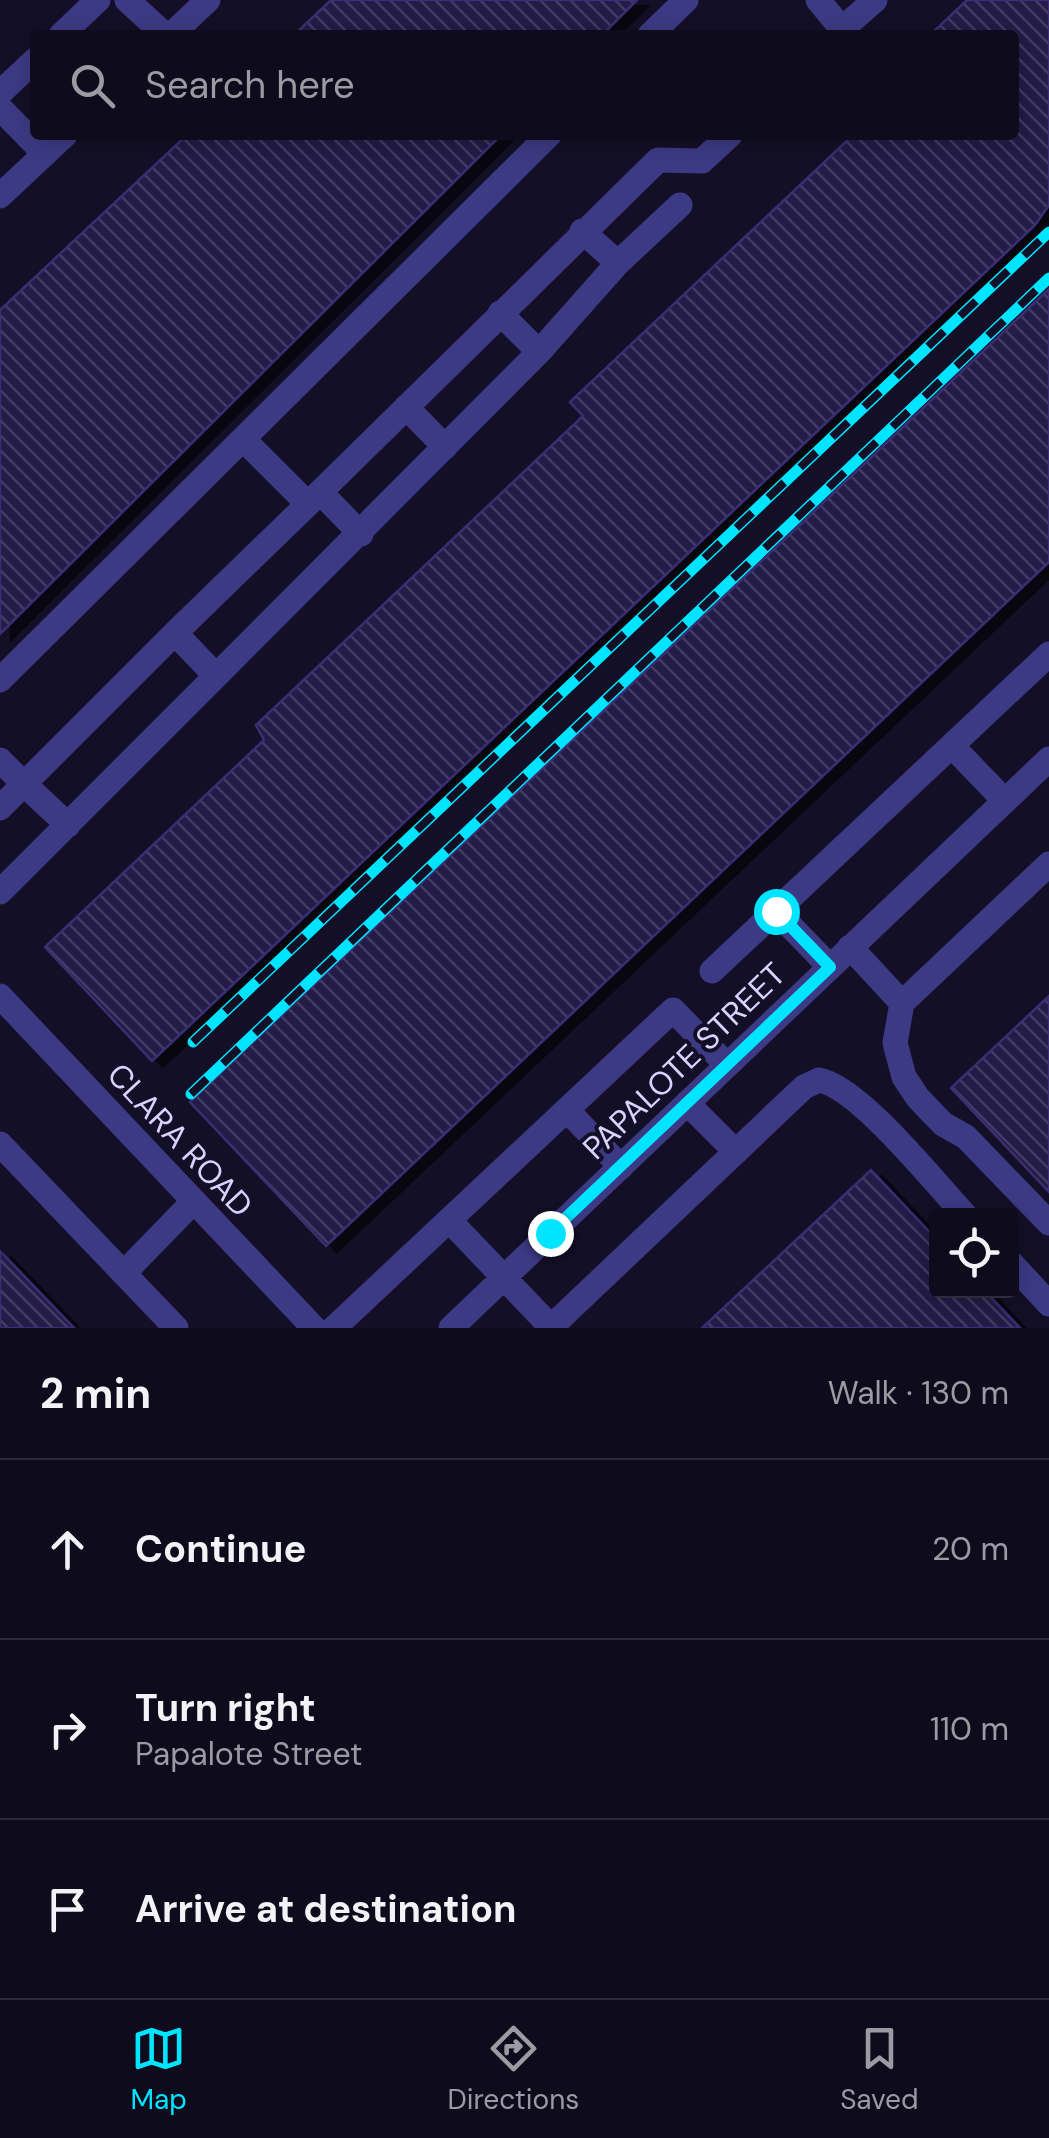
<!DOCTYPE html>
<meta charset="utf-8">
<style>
:root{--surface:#0e0b1c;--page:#171425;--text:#f1f3f6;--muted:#9b9ba3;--line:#2e2b3b;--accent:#00e5ff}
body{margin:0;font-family:"DM Sans",sans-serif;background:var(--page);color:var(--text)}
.controls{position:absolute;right:30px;bottom:30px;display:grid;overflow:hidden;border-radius:10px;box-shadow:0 5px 25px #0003}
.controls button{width:90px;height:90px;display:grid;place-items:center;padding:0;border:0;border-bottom:2px solid var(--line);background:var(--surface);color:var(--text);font:50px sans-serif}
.stop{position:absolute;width:30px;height:30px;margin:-22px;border:8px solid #00e5ff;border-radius:50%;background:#fff}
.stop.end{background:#00e5ff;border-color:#fff;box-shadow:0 2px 10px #0008}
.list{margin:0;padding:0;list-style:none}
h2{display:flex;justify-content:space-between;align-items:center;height:130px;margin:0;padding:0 40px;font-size:42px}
h2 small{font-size:32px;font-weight:400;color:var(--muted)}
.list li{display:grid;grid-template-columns:65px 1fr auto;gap:30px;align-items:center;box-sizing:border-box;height:180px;padding:0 40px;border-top:2px solid var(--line)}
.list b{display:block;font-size:38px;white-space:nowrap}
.list p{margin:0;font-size:32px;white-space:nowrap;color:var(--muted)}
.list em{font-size:32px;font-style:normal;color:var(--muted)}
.icon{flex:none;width:55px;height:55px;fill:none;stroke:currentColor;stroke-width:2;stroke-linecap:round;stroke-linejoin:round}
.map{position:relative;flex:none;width:1049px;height:1328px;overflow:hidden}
.search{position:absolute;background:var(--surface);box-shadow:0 5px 25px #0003;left:30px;right:30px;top:30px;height:110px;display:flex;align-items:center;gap:25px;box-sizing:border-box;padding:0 35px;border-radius:10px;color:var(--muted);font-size:38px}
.sheet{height:670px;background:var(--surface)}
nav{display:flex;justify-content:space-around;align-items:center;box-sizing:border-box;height:140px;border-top:2px solid var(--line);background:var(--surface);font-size:28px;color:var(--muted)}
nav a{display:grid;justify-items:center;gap:5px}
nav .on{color:var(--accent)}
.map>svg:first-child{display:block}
.building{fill:url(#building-back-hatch);stroke:#3b2d73;stroke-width:2.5;filter:url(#shadow)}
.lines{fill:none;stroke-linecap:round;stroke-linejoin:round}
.minor{stroke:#3d3a85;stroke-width:25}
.rail-casing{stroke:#00e5ff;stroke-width:11}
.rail{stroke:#130f26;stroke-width:8;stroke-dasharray:22;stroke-linecap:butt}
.route{stroke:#00e5ff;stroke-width:12}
.labels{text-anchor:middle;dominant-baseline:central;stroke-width:8;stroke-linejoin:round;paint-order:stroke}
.street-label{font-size:32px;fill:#d9d4ff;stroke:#130f26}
</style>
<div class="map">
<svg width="1049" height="1328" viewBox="0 0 1049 1328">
<defs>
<pattern id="building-back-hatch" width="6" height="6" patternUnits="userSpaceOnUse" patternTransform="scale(2.5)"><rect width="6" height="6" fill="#241b47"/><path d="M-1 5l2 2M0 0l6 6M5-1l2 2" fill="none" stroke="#433b63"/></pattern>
<filter id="shadow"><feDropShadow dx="11" dy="6" stdDeviation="0" flood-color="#0009"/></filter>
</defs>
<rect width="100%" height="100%" fill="#130f26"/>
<path class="building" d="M331,0h306l-35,35h-308z
M967,0h82v205l-14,20 -883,836 -107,-114 219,-207 -8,-15 327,-309 -13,-14 283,-267h161v-100h-84z
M187,135h314l-501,499v-324z
M1049,289v273l-723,684 -136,-144z
M1049,996v196l-98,-104z
M871,1170l65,69v51h48l36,38h-318z
M0,1251l74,77h-74z"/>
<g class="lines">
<path class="minor" d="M127,0l38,35
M818,0l24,29 33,-29
M61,35l37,-35
M171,35l37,-35
M650,35l36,-35
M0,93l35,-33
M0,108l45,46
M0,196l65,-61
M582,231l36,32 62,-58
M500,313l39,39
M406,407l39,40
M320,492l41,42
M308,504l350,-344 44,1 28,-26
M216,676l323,-324 79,-89
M0,680l549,-545
M952,746l53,55
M0,760l24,24 -24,24
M68,825l-44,-41 151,-151
M1049,864l-147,139 -7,40 9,34 14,21 25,26 23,13 83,86
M0,892l216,-216 -41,-43 133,-129 -65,-65
M776,911l54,56
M850,947l52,56
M712,971l337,-317
M0,996l314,332
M687,1103l49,49
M567,1110l54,57
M0,1144l176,184
M449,1220l102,107
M1012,1264l37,40
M124,1273l70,-72
M334,1328l339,-318 54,55
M451,1328l598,-569
M550,1328l254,-241 15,-7c40,7 116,103 147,136"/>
<defs>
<path id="rail" d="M193,1042l856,-810
M191,1094l858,-816"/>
</defs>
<use href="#rail" class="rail-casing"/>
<use href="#rail" class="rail"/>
</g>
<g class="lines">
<path class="route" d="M550,1233l280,-266 -54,-56"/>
</g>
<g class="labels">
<g class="street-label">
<text transform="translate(684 1061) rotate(-44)">PAPALOTE STREET</text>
<text transform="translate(180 1140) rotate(47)">CLARA ROAD</text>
</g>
</g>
</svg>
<div class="controls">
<button><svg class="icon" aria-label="locate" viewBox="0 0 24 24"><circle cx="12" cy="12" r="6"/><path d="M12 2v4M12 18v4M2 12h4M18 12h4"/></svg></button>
</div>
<div class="stop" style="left:776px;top:911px"></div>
<div class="stop end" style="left:550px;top:1233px"></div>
<div class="search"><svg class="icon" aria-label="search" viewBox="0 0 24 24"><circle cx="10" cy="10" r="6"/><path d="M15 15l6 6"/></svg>Search here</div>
</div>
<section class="sheet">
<h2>2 min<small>Walk · 130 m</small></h2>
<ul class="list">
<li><svg class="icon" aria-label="ahead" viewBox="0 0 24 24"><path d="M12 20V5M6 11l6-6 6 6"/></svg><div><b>Continue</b></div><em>20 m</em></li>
<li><svg class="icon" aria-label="right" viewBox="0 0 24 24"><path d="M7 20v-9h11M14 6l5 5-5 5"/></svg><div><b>Turn right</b><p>Papalote Street</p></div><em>110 m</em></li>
<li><svg class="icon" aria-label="arrive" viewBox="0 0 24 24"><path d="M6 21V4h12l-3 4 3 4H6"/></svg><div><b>Arrive at destination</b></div></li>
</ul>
</section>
<nav>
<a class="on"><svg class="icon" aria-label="map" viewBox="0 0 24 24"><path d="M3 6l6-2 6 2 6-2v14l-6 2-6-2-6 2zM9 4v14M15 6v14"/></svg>Map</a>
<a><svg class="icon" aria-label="directions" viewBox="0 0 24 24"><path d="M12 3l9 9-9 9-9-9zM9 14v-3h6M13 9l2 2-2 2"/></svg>Directions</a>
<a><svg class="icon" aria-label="saved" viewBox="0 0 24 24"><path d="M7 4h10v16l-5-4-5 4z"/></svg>Saved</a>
</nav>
